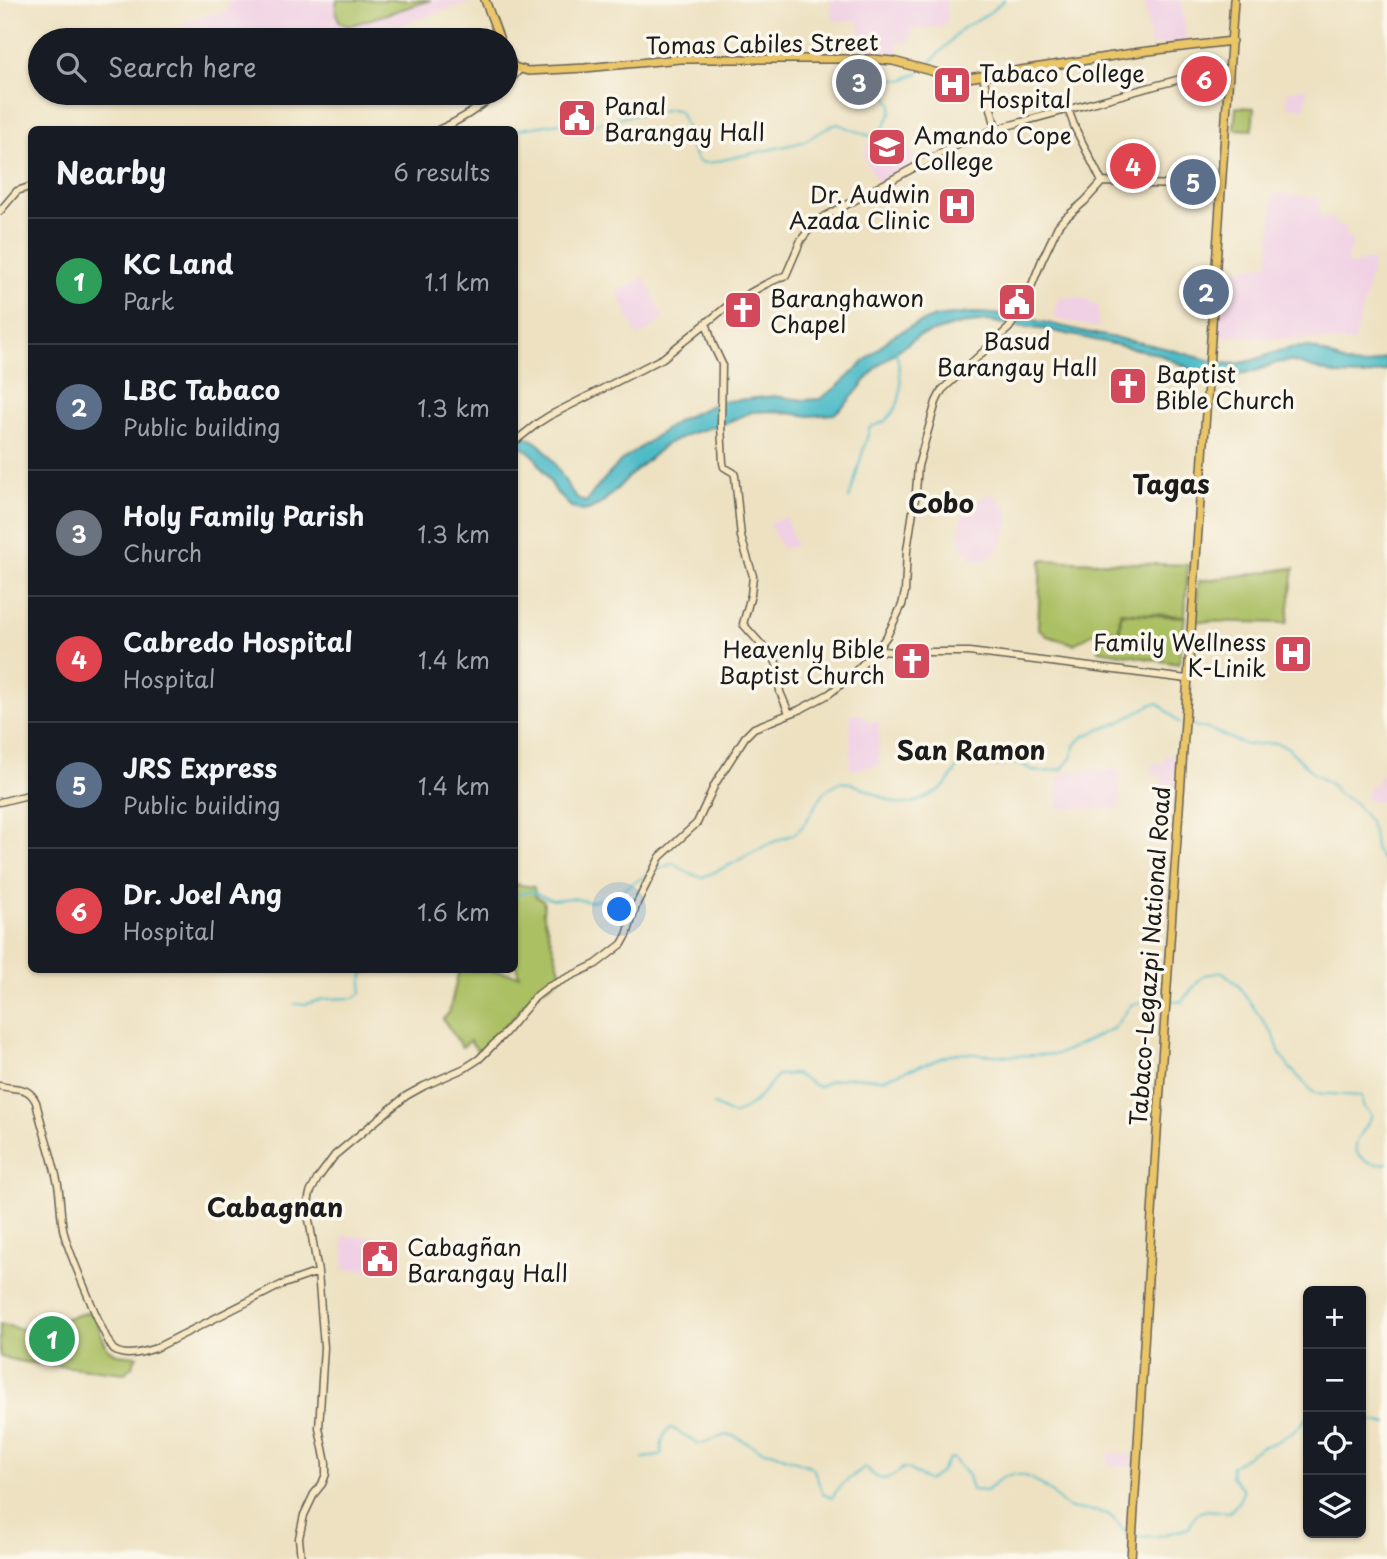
<!DOCTYPE html>
<meta charset="utf-8">
<style>
:root{--surface:#171b24;--page:#20242c;--text:#f1f3f6;--muted:#9ea1a6;--line:#363941;--accent:#d1495b}
body{margin:0;font-family:"Playpen Sans",sans-serif;background:var(--page);color:var(--text)}
.controls{position:absolute;right:21px;bottom:21px;display:grid;overflow:hidden;border-radius:10px;box-shadow:0 2px 5px #0004}
.controls button{width:63px;height:63px;display:grid;place-items:center;padding:0;border:0;border-bottom:2px solid var(--line);background:var(--surface);color:var(--text);font:35px sans-serif}
.you{position:absolute;left:620px;top:910px;width:24px;height:24px;margin:-18px;border:5px solid #fff;border-radius:50%;background:#1a73e8;box-shadow:0 0 0 10px #1a73e833}
.badge{display:grid;place-items:center;width:46px;height:46px;border-radius:50%;background:var(--accent);color:#fff;font-size:23px;font-weight:700}
.pin{position:absolute;translate:-50% -50%;border:4px solid #fff;box-shadow:0 2px 7px #0006}
.list{margin:0;padding:0;list-style:none}
h2{display:flex;justify-content:space-between;align-items:center;height:91px;margin:0;padding:0 28px;font-size:30px}
h2 small{font-size:23px;font-weight:400;color:var(--muted)}
.list li{display:grid;grid-template-columns:46px 1fr auto;gap:21px;align-items:center;box-sizing:border-box;height:126px;padding:0 28px;border-top:2px solid var(--line)}
.list b{display:block;font-size:26px;white-space:nowrap}
.list p{margin:0;font-size:23px;white-space:nowrap;color:var(--muted)}
.list em{font-size:23px;font-style:normal;color:var(--muted)}
.icon{flex:none;width:38px;height:38px;fill:none;stroke:currentColor;stroke-width:2;stroke-linecap:round;stroke-linejoin:round}
.map{position:relative;flex:none;width:1387px;height:1559px;overflow:hidden}
.search{position:absolute;background:var(--surface);box-shadow:0 2px 5px #0004;left:28px;top:28px;width:490px;height:77px;display:flex;align-items:center;gap:18px;box-sizing:border-box;padding:0 24px;border-radius:38px;color:var(--muted);font-size:26px}
.panel{position:absolute;background:var(--surface);box-shadow:0 2px 5px #0004;left:28px;top:126px;width:490px;height:847px;border-radius:10px}
.map>svg:first-child{display:block}
.built{fill:#f0d0e4}
.green{fill:#abbf63;stroke:#646e40;stroke-width:2}
.water{fill:#4dbbc7;stroke:#346c72;stroke-width:2}
.lines{fill:none;stroke-linecap:round;stroke-linejoin:round}
.stream{stroke:#4dbbc7;stroke-width:2}
.secondary-casing{stroke:#656156;stroke-width:9}
.primary-casing{stroke:#656156;stroke-width:10}
.secondary{stroke:#f7e8c3;stroke-width:6}
.primary{stroke:#ebc669;stroke-width:7}
.labels{text-anchor:middle;dominant-baseline:central;stroke-width:7;stroke-linejoin:round;paint-order:stroke}
.street-label{font-size:23px;fill:#1c1c1c;stroke:#fbf7ec}
.poi-label{font-size:23px;fill:#1c1c1c;stroke:#fbf7ec;text-anchor:start}
.quarter-label{font-size:26px;font-weight:bold;fill:#1c1c1c;stroke:#fbf7ec}
</style>
<div class="map">
<svg width="1387" height="1559" viewBox="0 0 1387 1559">
<rect width="100%" height="100%" fill="#fbf7ec"/>
<filter id="ink" filterUnits="userSpaceOnUse"><feTurbulence type="fractalNoise" baseFrequency=".0143" numOctaves="2"/><feDisplacementMap in="SourceGraphic" scale="14" xChannelSelector="R" yChannelSelector="G"/><feConvolveMatrix kernelMatrix="1 2 1 2 8 2 1 2 1" color-interpolation-filters="sRGB"/></filter>
<filter id="wash" filterUnits="userSpaceOnUse"><feTurbulence type="fractalNoise" baseFrequency=".00686" numOctaves="4" result="noise"/><feDisplacementMap in="SourceGraphic" scale="28" xChannelSelector="R" yChannelSelector="G"/><feGaussianBlur stdDeviation="1.57" result="paint"/><feColorMatrix in="noise" values="0 0 0 0 0 0 0 0 0 0 0 0 0 0 0 0 0 1.4 0 .05"/><feComposite in="paint" operator="in"/></filter>
<g filter="url(#wash)">
<rect width="100%" height="100%" fill="#ede1c1"/>
<path class="built" d="M226,0h251l-122,40h-167l-6,-18 46,-12z
M830,0h116l2,20 -6,6 -30,3 -1,13 -13,1v14l-10,-3 -27,-1 -2,-33 -25,1z
M1144,0h38l4,41 -35,5z
M1305,87l3,10h-2l-1,11 -18,-2 1,-15z
M897,125l20,38 -38,21 -16,-27 7,-19z
M1273,193l46,5 1,19 14,1v7l12,1 -1,12 7,1v9l-4,6 -1,10 6,1 7,-3 14,-2 -20,82 -138,-6 3,-63 50,-10z
M645,277l19,43 -26,17 -21,-45z
M1078,297l11,3 9,6v22l-44,-10 4,-20z
M989,494l4,1 15,13 1,12 -5,20 -8,13 -11,7h-9l-9,-6 -6,-9 -2,-13 4,-18 8,-11z
M786,517l10,29 -14,3 -13,-26z
M851,714h12l5,8h11v43l-29,5z
M1165,755l12,1 -3,35 -13,-1 1,-14 -11,-2 1,-11 11,1z
M1119,770l1,39 -62,-1v-30l10,-7z
M1380,774l7,2v28l-22,-6 5,-14 6,1z
M343,1236l49,2 3,25 -19,1v5l-32,1z
M1109,1452l25,3 -1,12 -25,-2z"/>
<path class="green" d="M337,0h94l-82,26 -9,-3c-4,-8 -6,-15 -3,-23z
M1236,107l18,1 -2,22 -18,-1z
M1041,560l147,5 -3,51 -65,-4 -1,19h-18l19,1 1,-19 64,4 -6,47 -81,-14 1,-20 -25,14 -27,-8 -9,-8z
M1294,568l-7,55 -92,-2 4,-40z
M515,884l19,3 1,9 9,5 -1,12 19,64 -30,18 -31,38 -21,21 -10,-13 -8,6 -19,-28 6,-6 10,-43h30l30,5 -4,-13z
M92,1311l15,37 10,6 20,2 -5,10 -7,7 -102,-11 -23,-5v-33l25,6z"/>
<path class="water" d="M971,313c38,0 74,9 111,18 24,6 49,9 74,15 22,5 44,13 67,17 29,5 54,-18 83,-16 20,2 36,20 56,19 8,0 17,-6 25,-9v14l-24,5 -26,-1 -47,-14 -14,2 -23,9 -27,3h-22l-46,-21 -109,-24 -34,-4 -26,-5 -28,3 -42,12 -22,15 -21,17 -30,36 -12,10 -24,2 -38,-5 -20,1 -27,11 -36,11 -23,10 -39,34 -6,7 -20,19 -13,6 -6,1 -11,-4 -14,-14 -23,-37 -7,-6 -12,-5 -1,-10c4,1 8,0 12,2 30,9 40,63 60,65l12,-16 23,-25 58,-41 40,-18 55,-6 30,4 16,-1 17,-12 55,-51 20,-10 23,-9z"/>
<g class="lines">
<path class="stream" d="M927,66l36,-38 26,-15 15,-13
M514,130l46,-7 24,5 29,-9 58,-10 8,2c11,16 6,33 20,51l10,1 94,-21 28,-16 7,-2 31,12 13,-6 9,-17 1,-9c-6,-9 -10,-16 -2,-25l13,1 17,-8
M849,499l21,-72c5,-2 12,-3 16,-7 22,-19 14,-46 10,-70
M1187,724l21,5 38,16 30,-2 11,4 27,27 18,11 5,8 18,10 14,18 4,11 2,16 12,19
M655,871l18,-8 17,11 13,3 25,-11 43,-23 23,-9 9,-8 21,-34 15,-10 12,1 47,21c14,2 32,-7 43,-15 8,-6 13,-15 17,-23l6,-3 32,3 14,-2h11l13,7 9,1 19,-3 9,-11 5,-14 8,-8 36,-14 32,-18 6,-1 3,2 17,17 4,1
M514,896l15,-5 24,9 18,-2 20,4 22,-7 37,-22
M1169,1000l12,2 23,-27 19,-3 14,12 37,52 7,20 8,11 25,26 48,3 1,10 9,9c-5,15 -29,33 -7,45 7,4 14,5 22,3
M295,1004h11l18,-5 31,-1 6,-5 2,-19 6,-4
M714,1105l20,10 20,-12 24,-28 17,-1 23,13 11,-6 22,-4 32,2 73,-26 54,3 49,-2 55,-26 17,-23 24,-6 9,1
M1361,1420l2,2 12,-1 12,3
M643,1458l17,-2 2,-3c-2,-8 1,-19 8,-25h2l25,15h6l23,-8 8,1 29,15 8,1 39,14 4,4 9,24 9,4c3,-3 4,-8 7,-11 4,-4 22,-17 26,-20 4,3 6,6 10,9 10,7 20,-1 28,-8l5,1 20,12 12,-8 9,-14 4,-1 15,18 4,14 15,1c21,-24 37,-20 60,-2 8,5 12,13 21,18 5,2 10,2 15,3 27,2 28,4 44,25l4,1
M1136,1537l22,-1 31,-8 8,-15 10,-3 23,2 9,-11 5,-11 -13,-14 1,-10 29,-19 15,-5 16,-9 16,-16"/>
</g>
</g>
<g filter="url(#ink)">
<g class="lines">
<defs>
<path id="secondary" d="M983,76l13,53
M506,85l13,-15
M1068,109l7,19 27,54
M438,130c22,-9 41,-22 59,-37
M0,211l17,-20 15,-5
M706,322l7,23 9,19 -1,61 2,38 1,4 10,6 1,3 6,61 12,39 -2,19 -8,29 32,36 3,8 2,24 9,21
M514,442l24,-19 11,-7 114,-58 67,-54 36,-20 20,-9 15,-35 14,-18 133,-73 48,-20 188,-51 45,-9
M878,648l5,3 10,1h76l218,27
M0,802l32,-8
M0,1086c16,4 28,-1 36,16 6,28 17,55 22,83 3,16 2,32 6,48 3,14 43,112 50,117 12,8 30,2 42,-2l125,-63 37,-13
M301,1559l-2,-21 5,-23 10,-21 8,-10 4,-10v-11l-7,-35 5,-81 -6,-75 -11,-64 3,-15 8,-15 17,-23 71,-59 18,-10 41,-18 14,-9 25,-25 31,-37 13,-10 48,-23 26,-20 5,-9 10,-32 23,-46 37,-34 18,-39 30,-47 9,-9 45,-18 30,-16 19,-15 30,-31 9,-12 15,-31 3,-13 2,-42 9,-58 2,-26 18,-64 6,-12 67,-62 14,-21 19,-47 16,-34 4,-5 23,-20 17,-19 119,5"/>
<path id="primary" d="M485,0l15,40
M506,55l8,12 14,4 57,-3 95,-9h193l20,2 68,18 179,-27 92,-11
M1131,1559l25,-411 78,-1148"/>
</defs>
<use href="#secondary" class="secondary-casing"/>
<use href="#primary" class="primary-casing"/>
<use href="#secondary" class="secondary"/>
<use href="#primary" class="primary"/>
</g>
</g>
<defs>
<symbol id="hospital-square" viewBox="-11 -11 22 22"><rect x="-9" y="-9" width="18" height="18" rx="4" fill="#d1495b" stroke="#fbf7ec"/><path d="M-5-5h3v3.5h4V-5h3V5h-3V1.5h-4V5h-3Z" fill="#fff"/></symbol>
<symbol id="civic-square" viewBox="-11 -11 22 22"><rect x="-9" y="-9" width="18" height="18" rx="4" fill="#d1495b" stroke="#fbf7ec"/><path d="M-.6-6.5H3V-4.5H.6V-3L4-1V1h2V6H-6V1h2V-1L-.6-3ZM-1.2 2.5V6h2.4V2.5Z" fill="#fff"/></symbol>
<symbol id="university-square" viewBox="-11 -11 22 22"><rect x="-9" y="-9" width="18" height="18" rx="4" fill="#d1495b" stroke="#fbf7ec"/><path d="M0-5L7-2L0 1L-7-2ZM-4 1L0 2.5L4 1V4Q0 6-4 4Z" fill="#fff"/></symbol>
<symbol id="church-square" viewBox="-11 -11 22 22"><rect x="-9" y="-9" width="18" height="18" rx="4" fill="#d1495b" stroke="#fbf7ec"/><path d="M-1.2-6h2.4v3.5h3.3v2.4h-3.3V6h-2.4V-.1h-3.3v-2.4h3.3Z" fill="#fff"/></symbol>
</defs>
<g fill-rule="evenodd">
<use href="#hospital-square" x="930" y="63" width="44" height="44"/>
<use href="#civic-square" x="555" y="96" width="44" height="44"/>
<use href="#university-square" x="865" y="125" width="44" height="44"/>
<use href="#hospital-square" x="935" y="184" width="44" height="44"/>
<use href="#civic-square" x="995" y="280" width="44" height="44"/>
<use href="#church-square" x="721" y="288" width="44" height="44"/>
<use href="#church-square" x="1106" y="364" width="44" height="44"/>
<use href="#hospital-square" x="1271" y="632" width="44" height="44"/>
<use href="#church-square" x="890" y="639" width="44" height="44"/>
<use href="#civic-square" x="358" y="1237" width="44" height="44"/>
</g>
<g class="labels">
<g class="street-label">
<text transform="translate(762 43) rotate(-1)">Tomas Cabiles Street</text>
<text transform="translate(1149 956) rotate(-86)">Tabaco-Legazpi National Road</text>
</g>
<g class="poi-label">
<text x="979" y="72">Tabaco College<tspan x="979" dy="26">Hospital</tspan></text>
<text x="604" y="105">Panal<tspan x="604" dy="26">Barangay Hall</tspan></text>
<text x="914" y="134">Amando Cope<tspan x="914" dy="26">College</tspan></text>
<text x="930" y="193" text-anchor="end">Dr. Audwin<tspan x="930" dy="26">Azada Clinic</tspan></text>
<text x="770" y="297">Baranghawon<tspan x="770" dy="26">Chapel</tspan></text>
<text x="1017" y="340" text-anchor="middle">Basud<tspan x="1017" dy="26">Barangay Hall</tspan></text>
<text x="1155" y="373">Baptist<tspan x="1155" dy="26">Bible Church</tspan></text>
<text x="1266" y="641" text-anchor="end">Family Wellness<tspan x="1266" dy="26">K-Linik</tspan></text>
<text x="885" y="648" text-anchor="end">Heavenly Bible<tspan x="885" dy="26">Baptist Church</tspan></text>
<text x="407" y="1246">Cabagñan<tspan x="407" dy="26">Barangay Hall</tspan></text>
</g>
<g class="quarter-label">
<text x="1171" y="483">Tagas</text>
<text x="941" y="502">Cobo</text>
<text x="971" y="749">San Ramon</text>
<text x="275" y="1206">Cabagnan</text>
</g>
</g>
</svg>
<div class="controls">
<button>+</button>
<button>−</button>
<button><svg class="icon" aria-label="locate" viewBox="0 0 24 24"><circle cx="12" cy="12" r="6"/><path d="M12 2v4M12 18v4M2 12h4M18 12h4"/></svg></button>
<button><svg class="icon" aria-label="layers" viewBox="0 0 24 24"><path d="M12 4l9 5-9 5-9-5zM3 14l9 5 9-5"/></svg></button>
</div>
<div class="you"></div>
<div class="pin badge" style="left:52px;top:1339px;background:#2e9e5b">1</div>
<div class="pin badge" style="left:1206px;top:292px;background:#5c6f8a">2</div>
<div class="pin badge" style="left:859px;top:82px;background:#6b7280">3</div>
<div class="pin badge" style="left:1133px;top:166px;background:#e0444e">4</div>
<div class="pin badge" style="left:1193px;top:182px;background:#5c6f8a">5</div>
<div class="pin badge" style="left:1204px;top:79px;background:#e0444e">6</div>
<div class="search"><svg class="icon" aria-label="search" viewBox="0 0 24 24"><circle cx="10" cy="10" r="6"/><path d="M15 15l6 6"/></svg>Search here</div>
<section class="panel">
<h2>Nearby<small>6 results</small></h2>
<ul class="list">
<li><span class="badge" style="background:#2e9e5b">1</span><div><b>KC Land</b><p>Park</p></div><em>1.1 km</em></li>
<li><span class="badge" style="background:#5c6f8a">2</span><div><b>LBC Tabaco</b><p>Public building</p></div><em>1.3 km</em></li>
<li><span class="badge" style="background:#6b7280">3</span><div><b>Holy Family Parish</b><p>Church</p></div><em>1.3 km</em></li>
<li><span class="badge" style="background:#e0444e">4</span><div><b>Cabredo Hospital</b><p>Hospital</p></div><em>1.4 km</em></li>
<li><span class="badge" style="background:#5c6f8a">5</span><div><b>JRS Express</b><p>Public building</p></div><em>1.4 km</em></li>
<li><span class="badge" style="background:#e0444e">6</span><div><b>Dr. Joel Ang</b><p>Hospital</p></div><em>1.6 km</em></li>
</ul>
</section>
</div>
